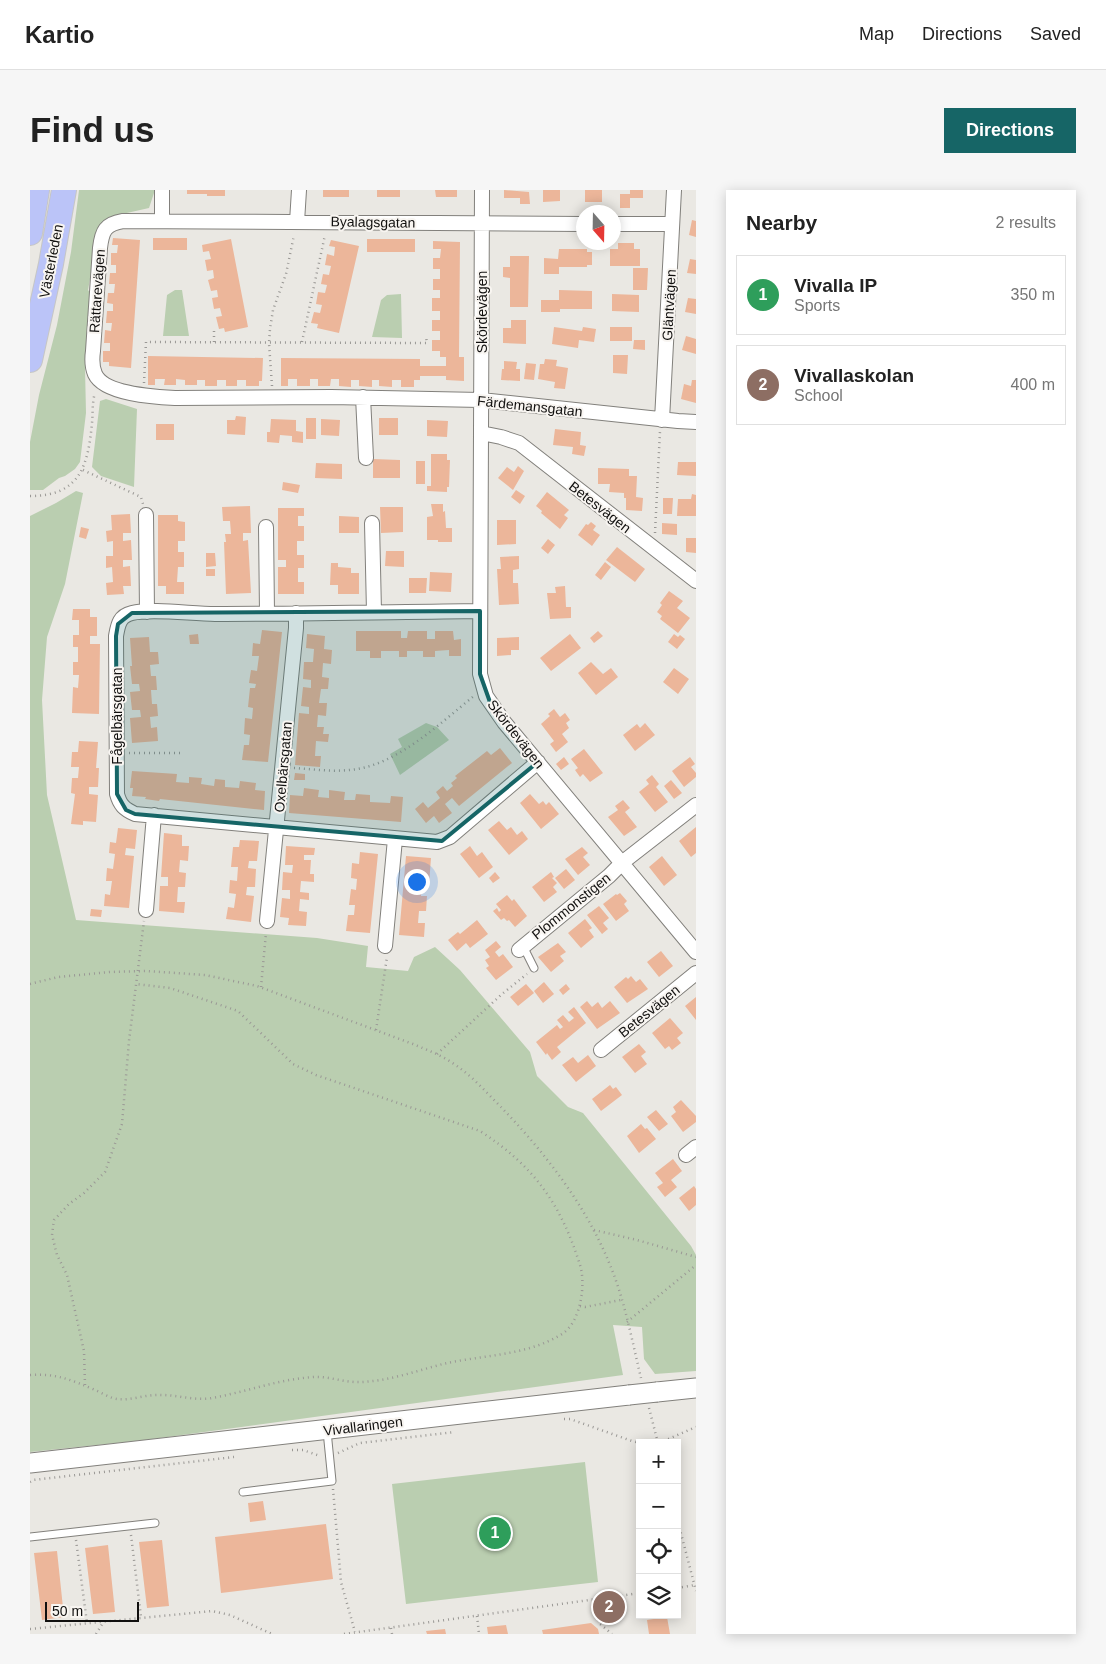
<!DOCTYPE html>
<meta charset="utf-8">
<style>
:root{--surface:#fff;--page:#f6f6f6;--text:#222;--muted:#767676;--line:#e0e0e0;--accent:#166566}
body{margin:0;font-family:Arial,sans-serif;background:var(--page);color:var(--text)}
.controls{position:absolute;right:15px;bottom:15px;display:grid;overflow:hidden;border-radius:0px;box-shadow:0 2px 12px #0003}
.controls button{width:45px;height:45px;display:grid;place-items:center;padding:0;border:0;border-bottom:1px solid var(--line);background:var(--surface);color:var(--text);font:25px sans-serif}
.compass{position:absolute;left:546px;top:15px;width:45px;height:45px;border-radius:50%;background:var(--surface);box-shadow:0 2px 12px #0003;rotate:160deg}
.scale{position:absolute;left:15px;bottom:12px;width:94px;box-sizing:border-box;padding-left:5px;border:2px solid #11100f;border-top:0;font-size:14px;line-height:18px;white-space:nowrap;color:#11100f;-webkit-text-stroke:4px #f8f5f1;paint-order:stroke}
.you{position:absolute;left:386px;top:691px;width:18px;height:18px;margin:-12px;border:4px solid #fff;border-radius:50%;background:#1a73e8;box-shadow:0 0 0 8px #1a73e833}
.badge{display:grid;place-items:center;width:32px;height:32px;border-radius:50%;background:var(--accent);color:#fff;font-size:16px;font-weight:700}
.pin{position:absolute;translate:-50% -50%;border:2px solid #fff;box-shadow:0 1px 5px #0006}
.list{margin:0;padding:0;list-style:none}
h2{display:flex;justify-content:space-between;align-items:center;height:65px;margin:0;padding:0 20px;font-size:21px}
h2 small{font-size:16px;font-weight:400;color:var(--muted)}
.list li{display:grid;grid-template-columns:32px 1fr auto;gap:15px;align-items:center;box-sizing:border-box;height:80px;margin:0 10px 10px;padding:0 10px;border:1px solid var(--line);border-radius:0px}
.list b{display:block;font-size:19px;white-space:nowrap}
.list p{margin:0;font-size:16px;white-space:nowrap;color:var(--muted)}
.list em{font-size:16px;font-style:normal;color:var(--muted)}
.icon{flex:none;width:28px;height:28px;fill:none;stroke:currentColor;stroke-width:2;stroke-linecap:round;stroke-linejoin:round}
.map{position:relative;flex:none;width:666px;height:1444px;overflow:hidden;border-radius:0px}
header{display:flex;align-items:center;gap:30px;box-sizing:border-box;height:70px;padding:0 25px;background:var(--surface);border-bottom:1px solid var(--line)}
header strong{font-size:24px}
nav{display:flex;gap:28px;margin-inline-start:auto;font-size:18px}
.intro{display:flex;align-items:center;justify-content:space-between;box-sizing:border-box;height:120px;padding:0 30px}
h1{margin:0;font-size:35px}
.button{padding:12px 22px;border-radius:0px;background:var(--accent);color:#fff;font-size:18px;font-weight:700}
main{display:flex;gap:30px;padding:0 30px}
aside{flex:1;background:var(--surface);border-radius:0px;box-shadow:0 2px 12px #0003}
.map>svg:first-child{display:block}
.green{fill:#baceb0}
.building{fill:#ecb69a}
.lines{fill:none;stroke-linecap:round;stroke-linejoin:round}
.lane-casing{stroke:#82807c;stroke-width:9}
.street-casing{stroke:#82807c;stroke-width:16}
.secondary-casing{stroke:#82807c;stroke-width:21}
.highway-casing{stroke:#c6c6c5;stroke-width:26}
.path{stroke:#9a9895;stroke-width:2.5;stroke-dasharray:1 4;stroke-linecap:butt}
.lane{stroke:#fff;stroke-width:7}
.street{stroke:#fff;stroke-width:14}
.secondary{stroke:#fff;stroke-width:19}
.highway{stroke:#bbc4f8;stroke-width:24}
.secondary-bridge-casing{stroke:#82807c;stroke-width:21;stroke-linecap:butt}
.secondary-bridge{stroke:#fff;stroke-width:19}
.marked{fill:#166566;fill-opacity:0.2;stroke:#166566;stroke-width:4;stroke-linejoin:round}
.labels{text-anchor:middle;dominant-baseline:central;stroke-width:4;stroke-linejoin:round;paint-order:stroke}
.street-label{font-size:14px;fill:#11100f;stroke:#f8f5f1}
</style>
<header>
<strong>Kartio</strong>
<nav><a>Map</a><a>Directions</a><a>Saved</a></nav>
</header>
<div class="intro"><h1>Find us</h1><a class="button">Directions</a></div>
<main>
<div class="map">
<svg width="666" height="1444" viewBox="0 0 666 1444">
<rect width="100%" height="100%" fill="#eae8e3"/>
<path class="green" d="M49,0h76l-6,18 -40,9 -9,8 -12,65 5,7 -2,32 -6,39 1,45 -6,49 -5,7 -10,7 -6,2 -16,12h-13v-48l9,-47 18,-70 14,-73z
M145,100h7l7,46h-26l4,-41z
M371,104l1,44 -30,-1 9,-37 6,-5z
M76,209l31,10 -3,78 -33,-11 -9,-9 8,-66z
M46,301l7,2 -18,91 -18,53 -5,63 5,95 29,125 241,18 51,8 -2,21 42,4 6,-14 21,-10 25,23 70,82 7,24 31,31 15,6 108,133 5,9v116l-41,3 -11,-15 -2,-32 -29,-2 10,50 -478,65 -115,12v-936l26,-13z
M396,533l11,4 12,13 -49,35 -10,-21 12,-7 -4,-8z
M555,1272l13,120 -192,22 -14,-120z"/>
<path class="building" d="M157,0h38v6h-18v-2h-20z
M293,0h26v7h-26z
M347,0h23v7h-23z
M405,0h22v7h-21z
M474,0l25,2 1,12h-10v-6h-16z
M513,0h17v11l-17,1z
M555,0h17v12h-17z
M600,0h13v8h-13v10h-10v-14h10z
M662,30l4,1v16l-7,-2z
M83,48l27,2 -9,128 -22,-2v-4h-6v-11h7v-8h-6l1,-13 6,1 1,-8h-6l1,-12h6v-7l-6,-1 1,-10h6l1,-9h-6l1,-11h6v-8h-5v-12h6l1,-8h-6z
M123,48h34v12h-34z
M201,49l17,88 -23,5 -1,-4 -5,1 -3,-12 6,-1 -2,-8 -6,1 -2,-11 6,-1 -1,-7 -6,1 -3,-11 6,-2 -1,-8 -6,1 -2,-11 6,-1 -2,-8 -6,1 -1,-7z
M337,49h48v13h-48z
M301,50l28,6 -20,87 -22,-5 1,-4 -7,-1 3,-11 6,1 2,-8 -6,-1 2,-12 7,1 2,-8 -6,-1 2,-10 6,1 2,-9 -6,-1 2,-11 7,2 1,-9 -6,-1z
M403,51l27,1 -1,115h5v24l-18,-1v-4h-26v4h-6v7h-13v-7h-9v7l-13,-1v-6h-7v7l-13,-1v-6h-8v7l-12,-1v-7h-8l-1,7h-12v-7h-8v7h-13v-7h-9v7h-7v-28l139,1v7h26v-9h-6v-6h-8v-11h8v-9h-8v-11h8v-9h-8v-13h8v-8h-7v-11h7v-10h-7v-11h7l1,-9h-8z
M588,53h16v6h6v17h-30v-17h8z
M529,59h28v3h5v13h-5v2h-28v7h-15v-16l14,1z
M480,66h19l-1,51h-18v-29l-7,-1v-10h7z
M660,69l6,1v14l-9,-1z
M603,78h15l-1,22h-14z
M529,100l33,1v18h-32v3h-19v-12h18z
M582,104l27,1v17l-27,-1z
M658,108l8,1v15l-11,-2z
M481,130h15v24l-23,-1v-15h8z
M524,137l28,4 1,-4 13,2 -2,13 -15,-2 -1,8 -26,-4z
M580,137h22v14h-22z
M656,146l10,3v15l-14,-4z
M604,150h11v10l-12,-1z
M583,165h15l-1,19 -14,-1z
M118,166l115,2 -1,23h-3v5h-13v-6h-9v6h-11v-6h-9v6h-12v-6h-8v5h-12v-5l-9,-1v6h-12l1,-6h-10v6h-7z
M515,169l12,1 -1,6 12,2 -3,21 -11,-1 1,-6 -17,-3 2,-15h4z
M474,171l13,1 -1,7h4v12l-19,-1 1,-11h2z
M496,173l10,1 -2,16 -10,-1z
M662,190h4v23l-15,-4 3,-15 7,2z
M206,226l10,1 -1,18 -18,-1v-14h8z
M276,228h10v21h-10z
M349,228h19v17h-19z
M241,229l25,1v11l7,1v11l-11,-1v-6l-12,-1 -1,8 -12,-1v-10h3z
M291,229l19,1 -1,16 -18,-1z
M397,230l21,1 -1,16 -20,-1z
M126,234h18v16h-18z
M525,239l26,3 -1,13 6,1 -2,10 -12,-2 1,-7 -20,-2z
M401,264h16v6h3l-1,27h-2v5l-20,-1v-5h4z
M343,269l27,1v18h-27z
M386,271h9v23h-9z
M648,272h18v14l-19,-1z
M286,273l26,1v15l-27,-1z
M488,276l6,5 -11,19 -15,-12 9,-11 7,5z
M568,278l31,1v7h8l-1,21 7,1 -1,13 -16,-1v-12h-2v-5l-15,-1 1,-8h-12z
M253,292l17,3 -2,8 -16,-3z
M486,300l9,6 -5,8 -9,-7z
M517,302l22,18 -5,5 4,3 -8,11 -19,-16 1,-2 -6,-5z
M662,304l4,1v21h-19l1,-17h13z
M633,308h10l-1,16h-9z
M401,314h12v8l2,-1 1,17h6v14h-14v-2h-11v-23l6,-1z
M220,316l1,27h-8v8l5,-1 3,53 -25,1 -2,-52h2l-1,-8h6l-1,-13h-7l-1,-14z
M350,317h23v25l-22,1z
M248,318h26v8h-6v10h6v15h-7v14h7v13h-6v14h6v12h-26v-27h8v-7h-8z
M100,324l1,19h-8v8l8,-1 1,20h-9v7l7,-1 1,20h-8l1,8 -17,1 -1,-12 7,-1 -1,-15 -6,1v-12h7v-15l-6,1 -1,-11 6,-1 -1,-15z
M128,325h20v6l7,1v19h-7v11h6v15h-6l-1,15h7v12h-18v-8h-8z
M309,326l20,1v16h-20z
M467,330h19v24l-19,1z
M561,332l5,4 -3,4 7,5 -8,11 -14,-11 8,-11 2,1z
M632,333l15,1v11l-15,-1z
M51,337l8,2 -3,10 -7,-2z
M656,348h10v15l-10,-1z
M518,349l7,6 -7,9 -7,-6z
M587,357l28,22 -10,13 -29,-22z
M356,361h18v16l-19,-1z
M176,363h9l1,13 -10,1z
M489,366v13l-6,1v13h5l1,21 -20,1 -2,-36h4l-1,-12z
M575,372l6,5 -10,13 -6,-5z
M301,373h7v4l13,1v5h8v21h-21v-9h-8z
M176,379h9v7h-9z
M400,382l22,1 -1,19 -22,-1z
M379,388h18l-1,15h-17z
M535,396l1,21h5v11l-21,1 -3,-26h9l-1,-6z
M639,401l14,10 -6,7 13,10 -12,15 -18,-14 2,-3 -5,-4 5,-7 -2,-2z
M43,419h17v8h7v19h-7v8h10l-1,70 -27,-1 1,-26 5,1 1,-13h-6v-13h5v-15h-5v-12h6v-15h-7z
M232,440l20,2 -14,130 -26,-2 2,-15h5l1,-10 -6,-1 1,-16 7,1 1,-11 -5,-1 2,-19h5l1,-4 -7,-1 2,-13 6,1 2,-15h-7l1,-13 7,1z
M326,441h45v7h6l1,-7h19v8h8v-8h18l1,9 7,-1v17h-12v-6l-14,1v6h-12v-6h-16v6h-8v-6h-18v7h-11v-7h-14z
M568,441l5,5 -9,7 -4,-5z
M168,444l1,10h-9l-1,-9z
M277,444l18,2 -1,13 8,1 -1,14 -8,-1 -1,14 7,1 -1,11h-7l-2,14h8l-1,13 -8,-1 -1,12h7l-1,7h6l-1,8 -12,-1 -1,15h6l-1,11 -25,-2 4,-52 10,1v-7l-8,-1 2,-19 8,1v-8l-8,-1 1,-17h9l1,-13 -8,-1z
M540,444l11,14 -30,23 -11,-13z
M644,444l4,3 2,-2 5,4 -8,10 -9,-7z
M119,447l1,15h8l1,12 -9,1 1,11h5l1,14h-6l1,14h5l1,12 -8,1 1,11 6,-1 1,14 -26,2 -2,-25 11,-1 -1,-7h-8l-2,-18 10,-1 -1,-7h-7l-2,-18h2l-2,-28z
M489,447v13h-8v5l-14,1v-18z
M561,472l12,12 8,-6 7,9 -22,18 -18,-22z
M644,478l15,11 -11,15 -15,-12z
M524,519l6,8 5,-4 5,7 -4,3 3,5 -7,6 6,8 -12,10 -6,-8 4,-3 -13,-17 9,-8 -2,-2z
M615,533l10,12 -20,16 -12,-16 14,-11 3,4z
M49,551l19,1 -2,26h3l-1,19h-9v7l9,1 -2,27 -13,-1v4l-12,-1 4,-30 -4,-1 1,-15h6l1,-11h-8l1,-15h6z
M470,558l12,15 -53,43 -7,-8 -7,6 7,9 -13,10 -5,-7 -8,7 -11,-14 8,-7 5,6 12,-10 -4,-6 7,-6 4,5 6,-5 -2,-3 6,-5 -2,-2 32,-25 4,4z
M554,559l19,24 -13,9 -7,-8 -3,3 -5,-7 3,-2 -7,-9z
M534,567l5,7 -8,6 -5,-6z
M660,567l5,7 -4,3 5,6v4l-12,10 -12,-16z
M102,581l45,3 -1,8 13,1v-6l13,1 -1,6 13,2 1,-7 10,1v7l14,1 1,-7 16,2 -1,7 10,1 -1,19 -104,-11 -1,2 -14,-2 1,-2 -14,-1 1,-8h-3z
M265,583l10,1v6h-11z
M622,585l7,9 -3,3 12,15 -13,10 -16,-20 10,-8 -3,-4z
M641,590l11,13 -8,6 -10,-13z
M274,598l15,2 -1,7 11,1v-8l16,2 -1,8h11l1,-6 14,1v7l20,1 1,-7 12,1 -2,25 -112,-9 1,-18 13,1z
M500,604l9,10 4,-3 3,4 3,-3 10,12 -18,15 -21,-26z
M593,610l7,8 -5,4 12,15 -13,9 -16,-19 10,-7 -3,-4z
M469,631l8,9 4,-3 6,8 5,-4 6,8 -19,16 -21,-25z
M666,637v26l-5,4 -12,-16z
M88,638l19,2 -2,19 -9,-1 -1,7 9,1 -5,52 -25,-2 1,-12 5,1 2,-14h-6l1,-13 6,1 2,-15 -6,-1 1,-11 6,1z
M134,643l18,2v11h7l-1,15 -8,-1 -1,12 7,1 -1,14h-7l-1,15h8l-1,11 -25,-2 1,-25h8v-9h-7z
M210,650l19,1 -2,20h-8l-1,7 8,1 -1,18h-8l-1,8 8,1 -3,26 -25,-3 2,-12 6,1 2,-14 -7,-1 1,-13 7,1 1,-14h-7l2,-20h6z
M256,656l29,2 -1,7h-10v5h7l-1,14h4v8l-13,-1 -1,11 9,1v7l-9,-1 -1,12 8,1 -1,14 -18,-1 1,-7 -9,-1 2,-19 8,1v-9h-8l1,-18 9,1 1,-8h-8z
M440,656l7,10 5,-4 11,15 -14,11 -19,-24z
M552,657l6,6 -5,4 7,8 -12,10 -13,-16z
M330,662l18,2 -8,79 -24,-2 2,-16h6l1,-10h-6l2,-16 5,1 1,-11 -6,-1 1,-15 7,1z
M376,666l25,2 -2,27h-7l-1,11h6l-1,15h-7l-1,12h7l-1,14 -25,-2z
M632,666l15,19 -13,11 -15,-19z
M536,679l9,11 -11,9 -9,-11z
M465,682l5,6 -7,5 -4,-5z
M521,682l3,5 -2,1 5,5 -4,4 4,5 -13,10 -12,-15z
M590,703l7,8 -3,3 5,7 -13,10 -13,-17 13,-10 1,1z
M477,705l5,6 2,-2 13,17 -12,11 -6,-7 -2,1 -3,-3 -3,2 -8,-9 4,-3 2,4 2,-2 -5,-6z
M569,716l10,12 -6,5 5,6 -6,5 -15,-19z
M61,719l11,1 -1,7 -11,-1z
M555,729l7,9 -3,2 5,7 -13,11 -13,-15z
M447,730l11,14 -18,14 -4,-5 -9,8 -9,-11 10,-8 2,2z
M466,751l5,6 -6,5 4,5 4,-3 10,13 -17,13 -10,-12 3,-2 -4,-6 5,-3 -5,-7z
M528,753l8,9 -6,4 4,5 -13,11 -13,-15z
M631,761l12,15 -14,11 -12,-15z
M601,786l5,6 4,-3 8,10 -21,14 -13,-16 12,-10 2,2z
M514,792l10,12 -11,9 -9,-12z
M496,794l8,9 -16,13 -8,-9z
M536,794l4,5 -7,6 -4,-5z
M666,807v23l-11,-14z
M557,811l5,6 6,-5 4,6 8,-7 10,12 -23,16 -17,-22z
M544,817l12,16 -29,24 4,5 -9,8 -5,-7 -1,2 -10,-13 21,-17 3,4 3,-2 -6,-7 6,-5 6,7 5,-4 -6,-6z
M640,828l13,15 -6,5 4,5 -9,7 -3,-4 -4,3 -13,-16z
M609,854l7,8 -5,4 6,8 -12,9 -13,-16z
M558,865l8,11 -20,16 -14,-17 11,-8 5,6z
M580,895l3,4 3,-2 6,8 -21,16 -9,-12z
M651,910l15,16v6l-13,10 -12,-16 5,-4 -3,-5z
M626,920l12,14 -9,7 -12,-14z
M611,934l4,5 2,-1 9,11 -17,14 -12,-17z
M643,969l9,12 -11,9 6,7 -12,10 -8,-10 6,-4 -8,-10z
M664,996l2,3v16l-7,6 -10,-13z
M233,1311l3,19 -16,2 -2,-19z
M296,1334l7,55 -112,14 -6,-56z
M132,1350l7,66 -22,2 -8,-66z
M78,1355l7,67 -22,2 -8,-66z
M27,1361l7,66 -22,3 -8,-67z
M637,1427l3,17h-21l-2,-14z
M561,1433l7,6 1,5h-56l-1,-4z
M476,1435l2,9h-20l-1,-7z
M415,1439l1,5h-19l-1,-3z"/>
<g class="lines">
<defs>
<path id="lane" d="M493,756l11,22
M213,1302l89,-11 -5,-50
M0,1347l125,-14"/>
<path id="street" d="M452,0l-2,484 6,22 18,26 192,230
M132,31v-31
M267,32l2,-32
M554,34l-461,-3c-18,3 -21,10 -23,27l-7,103c-1,7 -1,16 2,23 9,20 60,23 80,24l156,-1 150,3 197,21 18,1
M584,34h57
M333,207l3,61
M632,230l12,-230
M451,243l20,4 18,6 177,138
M116,325l1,97
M342,333l2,89
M236,337l1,86
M450,421c-88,1 -177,3 -265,3 -23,0 -63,-6 -83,-1 -13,3 -14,12 -16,23l1,158c3,11 7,15 18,20l302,28 13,-5 88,-75
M116,720l8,-95
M237,731l29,-293v-15
M355,756l10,-107
M489,760l90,-74 14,-14 73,-57
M571,860l95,-77
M656,965l10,-8"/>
<path id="secondary" d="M627,1202l39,-4
M0,1273l599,-68"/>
<path id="highway" d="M0,43l7,-43
M0,170l21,-96 13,-74"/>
</defs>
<use href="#lane" class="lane-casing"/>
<use href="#street" class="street-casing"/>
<use href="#secondary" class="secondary-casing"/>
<use href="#highway" class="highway-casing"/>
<path class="path" d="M184,152v-14
M272,152l23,-107
M114,193l2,-41 281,1 -1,-6
M242,196l-3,-43 1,-14 3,-19 13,-36 8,-39
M53,280l58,27 2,7
M0,306c50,0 58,-30 62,-73 1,-9 0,-21 3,-30
M625,343l5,-102
M99,563h53
M264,578c18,1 37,4 55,2 46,-3 90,-46 125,-74
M0,794l28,-7 52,-5 37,-1 58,4 52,11 156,58c14,6 28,11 41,20 17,11 30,26 44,40 45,46 88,101 112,161 15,36 22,76 31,113
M231,797l5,-54
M346,840l11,-73
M407,864l65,-60 25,-20
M564,1040l43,10 59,17
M550,1116l5,1 36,-7
M597,1132l69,-57
M0,1185c25,-2 42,5 65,15 7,3 15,8 22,9 14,2 29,-5 44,-4 17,0 34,6 51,3 34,-6 67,-19 102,-21 15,-1 31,6 47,5 28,-1 55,-11 82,-18 38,-9 84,-8 119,-30 19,-12 24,-50 18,-69 -19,-61 -46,-99 -100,-134l-164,-56 -23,-11 -55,-53 -68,-23 -34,-4
M55,1195l-1,-34 -17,-76 -10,-20 -5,-20 2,-15 15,-16 15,-11 21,-21 17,-48 7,-83 15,-120
M619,1218l9,35
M534,1229h6l62,22 9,2
M629,1253l37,-16
M262,1260h11l17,6
M308,1263l22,-10 95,-11
M0,1292l3,-2 201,-23
M303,1299l8,93 14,50
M647,1328l19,73
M101,1345l10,82
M46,1350l11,83
M647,1398l18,-3
M565,1410l4,23 13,11
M447,1426l2,18
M361,1438l1,6
M0,1439l182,-18 18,4 42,19
M66,1444l8,-13
M314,1444l296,-41"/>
<use href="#lane" class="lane"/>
<use href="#street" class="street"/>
<use href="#secondary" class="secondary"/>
<use href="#highway" class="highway"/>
<defs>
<path id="secondary-bridge" d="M599,1205l28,-3"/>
</defs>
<use href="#secondary-bridge" class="secondary-bridge-casing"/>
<use href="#secondary-bridge" class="secondary-bridge"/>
</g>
<path class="marked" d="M450,421v63l11,31 47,57 -96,79 -307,-27 -9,-4 -9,-16 -1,-158 2,-12 14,-11z"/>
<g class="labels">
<g class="street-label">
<text transform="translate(343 32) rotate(1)">Byalagsgatan</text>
<text transform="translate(21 71) rotate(-79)">Västerleden</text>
<text transform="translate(67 101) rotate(-86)">Rättarevägen</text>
<text transform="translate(639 115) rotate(-87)">Gläntvägen</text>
<text transform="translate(452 122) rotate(-90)">Skördevägen</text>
<text transform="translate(500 216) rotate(6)">Färdemansgatan</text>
<text transform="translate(570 317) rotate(38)">Betesvägen</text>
<text transform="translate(87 526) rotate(-90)">Fågelbärsgatan</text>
<text transform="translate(486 544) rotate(52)">Skördevägen</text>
<text transform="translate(253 577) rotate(-85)">Oxelbärsgatan</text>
<text transform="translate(541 716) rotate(-39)">Plommonstigen</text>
<text transform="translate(619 821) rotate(-39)">Betesvägen</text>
<text transform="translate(333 1236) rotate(-7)">Vivallaringen</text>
</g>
</g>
</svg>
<div class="controls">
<button>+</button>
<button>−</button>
<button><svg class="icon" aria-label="locate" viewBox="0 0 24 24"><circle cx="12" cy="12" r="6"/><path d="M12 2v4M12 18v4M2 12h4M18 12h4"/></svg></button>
<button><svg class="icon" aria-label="layers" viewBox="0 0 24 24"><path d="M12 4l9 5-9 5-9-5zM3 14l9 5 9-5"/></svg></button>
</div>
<svg class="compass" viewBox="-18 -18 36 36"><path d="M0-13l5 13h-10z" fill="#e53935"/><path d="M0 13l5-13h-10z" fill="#767676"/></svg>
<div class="scale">50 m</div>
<div class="you"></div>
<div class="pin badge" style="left:465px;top:1343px;background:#2e9e5b">1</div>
<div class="pin badge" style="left:579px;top:1417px;background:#8d6e63">2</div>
</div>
<aside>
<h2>Nearby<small>2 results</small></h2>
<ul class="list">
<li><span class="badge" style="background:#2e9e5b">1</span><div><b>Vivalla IP</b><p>Sports</p></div><em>350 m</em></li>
<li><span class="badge" style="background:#8d6e63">2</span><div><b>Vivallaskolan</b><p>School</p></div><em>400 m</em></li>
</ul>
</aside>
</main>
